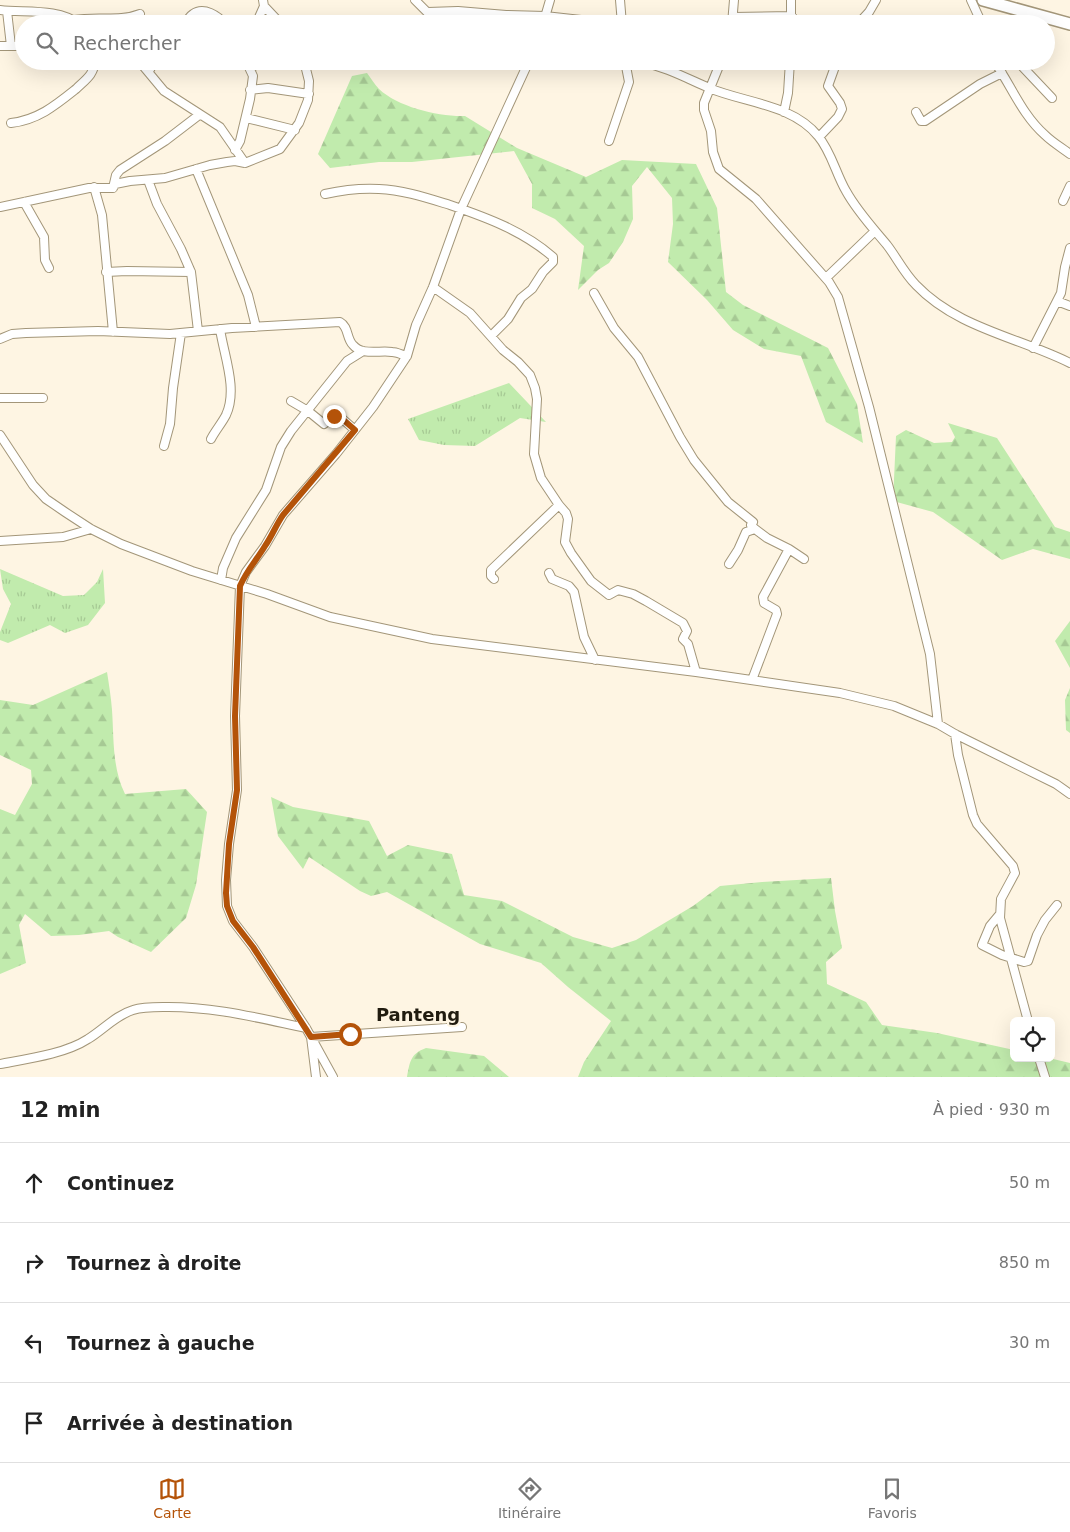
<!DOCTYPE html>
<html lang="fr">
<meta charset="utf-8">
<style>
:root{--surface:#fff;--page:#f6f6f6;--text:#222;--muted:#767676;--line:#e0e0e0;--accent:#b45309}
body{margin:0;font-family:"DejaVu Sans",sans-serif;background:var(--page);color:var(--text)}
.controls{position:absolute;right:15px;bottom:15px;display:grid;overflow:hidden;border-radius:8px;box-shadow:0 5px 20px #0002}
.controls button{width:45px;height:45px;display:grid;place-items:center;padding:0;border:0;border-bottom:1px solid var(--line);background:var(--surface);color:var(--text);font:25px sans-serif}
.stop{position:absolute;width:15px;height:15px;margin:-11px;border:4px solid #b45309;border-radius:50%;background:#fff}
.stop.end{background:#b45309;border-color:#fff;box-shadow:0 1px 5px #0008}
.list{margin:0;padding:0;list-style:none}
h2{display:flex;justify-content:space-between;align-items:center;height:65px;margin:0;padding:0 20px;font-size:21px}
h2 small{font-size:16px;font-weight:400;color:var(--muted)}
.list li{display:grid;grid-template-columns:32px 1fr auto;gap:15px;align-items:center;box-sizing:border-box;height:80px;padding:0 20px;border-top:1px solid var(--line)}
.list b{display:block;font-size:19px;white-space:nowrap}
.list em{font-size:16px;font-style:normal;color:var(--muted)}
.icon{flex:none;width:28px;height:28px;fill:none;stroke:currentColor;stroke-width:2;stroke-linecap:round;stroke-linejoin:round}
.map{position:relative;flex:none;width:1070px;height:1077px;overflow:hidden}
.search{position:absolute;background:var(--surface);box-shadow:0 5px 20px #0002;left:15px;right:15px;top:15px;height:55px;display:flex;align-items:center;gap:12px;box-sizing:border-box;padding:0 18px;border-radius:28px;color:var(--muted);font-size:19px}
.sheet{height:385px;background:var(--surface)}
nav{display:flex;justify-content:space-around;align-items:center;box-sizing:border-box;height:70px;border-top:1px solid var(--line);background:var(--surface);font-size:14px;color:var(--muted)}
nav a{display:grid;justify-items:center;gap:2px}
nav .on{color:var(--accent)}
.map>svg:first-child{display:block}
.grass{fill:url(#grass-tufts)}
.forest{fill:url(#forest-firs)}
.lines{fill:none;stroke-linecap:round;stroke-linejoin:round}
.minor-casing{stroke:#a39679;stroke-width:10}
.highway-casing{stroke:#a39679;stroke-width:14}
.minor{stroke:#fff;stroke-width:8}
.highway{stroke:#fff;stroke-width:11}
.route{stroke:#b45309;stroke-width:6}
.labels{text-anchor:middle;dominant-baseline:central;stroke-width:4.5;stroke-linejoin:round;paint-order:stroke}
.quarter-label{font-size:18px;font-weight:bold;fill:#201b0f;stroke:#fef5e3}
</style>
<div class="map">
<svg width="1070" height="1077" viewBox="0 0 1070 1077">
<defs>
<pattern id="grass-tufts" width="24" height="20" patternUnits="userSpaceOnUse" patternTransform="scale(1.25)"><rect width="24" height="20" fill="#c1ebad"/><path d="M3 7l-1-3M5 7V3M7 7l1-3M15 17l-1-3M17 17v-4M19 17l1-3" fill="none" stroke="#a6c994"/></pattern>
<pattern id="forest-firs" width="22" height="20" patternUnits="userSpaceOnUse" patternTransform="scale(1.25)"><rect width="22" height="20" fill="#c1ebad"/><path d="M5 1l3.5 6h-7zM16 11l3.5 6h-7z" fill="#a6c994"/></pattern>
</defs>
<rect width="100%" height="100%" fill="#fef5e3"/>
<path class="grass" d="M509,383l37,39 -26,-4 -45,28 -31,-1 -25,-5 -11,-21z
M0,569l63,27 21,-1 13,-13 6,-13 2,34 -17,22 -23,8 -15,-8 -42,18 -8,-3v-8l11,-28 -8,-15z"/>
<path class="forest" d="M367,73c4,5 7,11 12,16 19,18 60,28 86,27l52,32 69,29 36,-17 74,4 21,44 9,84 17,13 85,43 29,56 6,39 -37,-21 -25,-66 -37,-7 -31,-19 -26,-30 -39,-38 5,-38 -1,-26 -25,-31 -15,19 1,33 -10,23 -14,21 -11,7 -20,20 6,-44 -29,-27 -23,-11v-24l-18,-33 -102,11h-33l-49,6 -12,-14 34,-78z
M948,423l49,15 58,89 15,5v27l-37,-10 -31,11 -69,-48 -40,-11 3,-65 10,-6 28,13 18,-1 3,-5z
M1070,621v47l-15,-27z
M107,672c2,13 4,25 5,38 2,28 0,58 13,84l61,-5 21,23 -11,73 -10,33 -35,34 -33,-15 -9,-6 -30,4 -28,1 -26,-22 -6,11 7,38 -26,11v-165l15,6 17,-31 -1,-14 -31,-15v-55l33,5z
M1070,688v45l-4,-3 -1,-30z
M271,797l22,10 76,14 18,35 21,-11 44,9 12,41 38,6 71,36 39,11 24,-8 57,-34 27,-20 42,-4 69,-4 4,33 7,37 -16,14 1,22 39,18 16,23 55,8 77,17v8h35l21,5v14h-492l6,-15 27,-41 -43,-34 -27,-24 -61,-19 -93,-52 -16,4 -11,-5 -51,-34 -6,12 -25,-33z
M426,1048l58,8 25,21h-102c3,-15 3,-23 19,-29z"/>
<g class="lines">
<defs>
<path id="minor" d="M263,0l1,6 17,18
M415,0l24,24
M620,0l2,24
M791,0v24
M971,0l11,24
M0,10c25,3 58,-2 79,14
M7,11l4,35
M428,12l30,-1 48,4 39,1 72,8
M733,17l59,-1
M74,20c22,-4 46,2 66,-6
M186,24c1,-3 4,-8 7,-10 11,-8 25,2 32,10
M256,24l8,-18
M543,24l7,-24
M732,24l2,-24
M858,24l11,-12 7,-12
M0,46h24
M139,61l25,30 56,36 25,36
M638,61c28,6 46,16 71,27 36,15 83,16 109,48 13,15 18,38 28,55 11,20 26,36 41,54 10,13 17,28 29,40 41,43 102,52 154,78
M721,61l-17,42v7l7,21 2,21 6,17 37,30 73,83 9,15 31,110 61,247 8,70
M994,61c17,24 28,54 51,74 7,7 17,13 25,19
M1017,61l35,37
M250,69l5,-4 1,-4
M149,71l6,-10
M250,90l18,-2 41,6
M784,112l4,-19 2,-32
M916,112l5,9h4l55,-37 22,-11
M246,118l49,12
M11,123c27,-3 45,-18 65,-34 9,-9 18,-14 19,-28
M819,137l19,-20 4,-8 -2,-6 -12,-17 9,-25
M609,141l20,-59 -4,-21
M235,150l5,-9 10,-42 3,-23 -7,-15
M196,169l52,126 8,32
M148,180l9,24 24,45 10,23 7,59
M94,187l8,28 11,117
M113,188l3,-13 4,-5 45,-29 34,-26
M325,194c18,-4 36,-6 54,-5 24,1 48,9 71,16 38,13 73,26 103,52v5l-10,10 -11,17 -11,9 -13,21 -17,17
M1063,201l7,-15
M24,202l20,35 1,23 4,8
M0,207l89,-19h24l2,-4 15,-3 35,-3 45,-13 17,-3 8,-1 10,2 35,-14 19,-26 9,-23 1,-19 -5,-20
M106,272l21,-1 64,1
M826,278l49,-47
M433,287l37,26 33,37 15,12 12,13 5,13 2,11 -3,55 7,24 18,27 7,8 2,6 -3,23 6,11 20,28 18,14 9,-5 15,4 13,7 37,22 4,8 -4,8 5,5 8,28
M594,293l20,35 24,29 42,80 14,23 34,42 25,20 -2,3 4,4 -9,3 -8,18 -9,14
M1057,301l13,5
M0,339l12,-5 14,-1 72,-2 72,3 62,-6 108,-6c9,5 6,16 13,23 9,11 27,5 39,7 5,0 10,3 15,4
M1033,348l28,-55 4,-26 5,-19
M0,398h43
M291,401l17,10 16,13 10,-8h5l16,14
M0,435l33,50 13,14 19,13 26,17 30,15 71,27 75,23 63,23 102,22 264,33 144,21 54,13 44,18 17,10 101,50 14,10
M211,439c4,-8 11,-16 15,-24 12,-26 -2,-59 -6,-86
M164,446l6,-22 3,-36 8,-55
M0,541l63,-4 28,-8
M789,549l15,10
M549,573l3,6 17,7 5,6 10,45 11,23
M494,579l-3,-3v-6l68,-65
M221,580l2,-12 13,-30 30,-48 15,-43 10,-16 56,-70 16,-10
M752,680l25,-66 -1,-4 -12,-7 -1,-6 26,-48 -22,-11 -12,-9
M955,734l3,21 15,60 4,9 36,42 2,7 -14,26 -1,19 28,103
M1000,914l-10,12 -8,19 20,10 22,7 4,-1 9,-26 8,-15 12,-15
M1039,1058l6,19
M0,1064c27,-5 65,-10 88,-25 15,-9 28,-24 45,-29 9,-3 20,-3 30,-3 49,-1 95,11 143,21
M316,1077l-5,-40 151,-10
M333,1077l-27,-49 -53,-81 -20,-26 -6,-15 -1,-26 3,-36 8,-54 -2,-74 5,-130 6,-14 19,-26 18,-31 53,-61 37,-47 34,-51 9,-31 17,-38 28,-78 68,-148"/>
<path id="highway" d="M983,0l87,24"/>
</defs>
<use href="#minor" class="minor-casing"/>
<use href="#highway" class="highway-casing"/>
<use href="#minor" class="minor"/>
<use href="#highway" class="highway"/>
</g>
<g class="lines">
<path class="route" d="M334,416h5l16,14 -72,85c-7,10 -11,21 -18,31 -9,15 -18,24 -25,40l-5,130 2,74 -8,54 -3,49 1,13 6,15 20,26 58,90 39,-3"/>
</g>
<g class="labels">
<g class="quarter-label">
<text x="418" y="1014">Panteng</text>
</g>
</g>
</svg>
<div class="controls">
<button><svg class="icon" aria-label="locate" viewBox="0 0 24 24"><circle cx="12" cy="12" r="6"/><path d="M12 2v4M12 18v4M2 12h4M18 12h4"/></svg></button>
</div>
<div class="stop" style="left:350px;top:1034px"></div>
<div class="stop end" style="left:334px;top:416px"></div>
<div class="search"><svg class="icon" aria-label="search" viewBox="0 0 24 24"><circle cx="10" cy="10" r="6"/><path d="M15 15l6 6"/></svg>Rechercher</div>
</div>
<section class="sheet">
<h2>12 min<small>À pied · 930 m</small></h2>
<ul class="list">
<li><svg class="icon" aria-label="ahead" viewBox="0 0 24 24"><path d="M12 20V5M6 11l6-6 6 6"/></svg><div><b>Continuez</b></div><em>50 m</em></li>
<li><svg class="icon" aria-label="right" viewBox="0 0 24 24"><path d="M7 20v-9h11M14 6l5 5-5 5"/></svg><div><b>Tournez à droite</b></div><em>850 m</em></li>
<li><svg class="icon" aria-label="left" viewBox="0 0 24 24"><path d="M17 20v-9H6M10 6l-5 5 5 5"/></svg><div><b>Tournez à gauche</b></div><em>30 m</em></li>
<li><svg class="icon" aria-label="arrive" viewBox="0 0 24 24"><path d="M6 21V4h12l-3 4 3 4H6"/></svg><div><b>Arrivée à destination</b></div></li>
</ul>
</section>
<nav>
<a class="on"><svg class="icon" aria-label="map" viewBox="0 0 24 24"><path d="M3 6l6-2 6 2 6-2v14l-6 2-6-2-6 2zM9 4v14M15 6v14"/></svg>Carte</a>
<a><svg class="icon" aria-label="directions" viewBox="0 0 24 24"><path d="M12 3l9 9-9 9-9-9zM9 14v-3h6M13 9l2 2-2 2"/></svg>Itinéraire</a>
<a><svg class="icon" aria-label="saved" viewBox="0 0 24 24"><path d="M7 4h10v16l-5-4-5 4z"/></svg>Favoris</a>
</nav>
